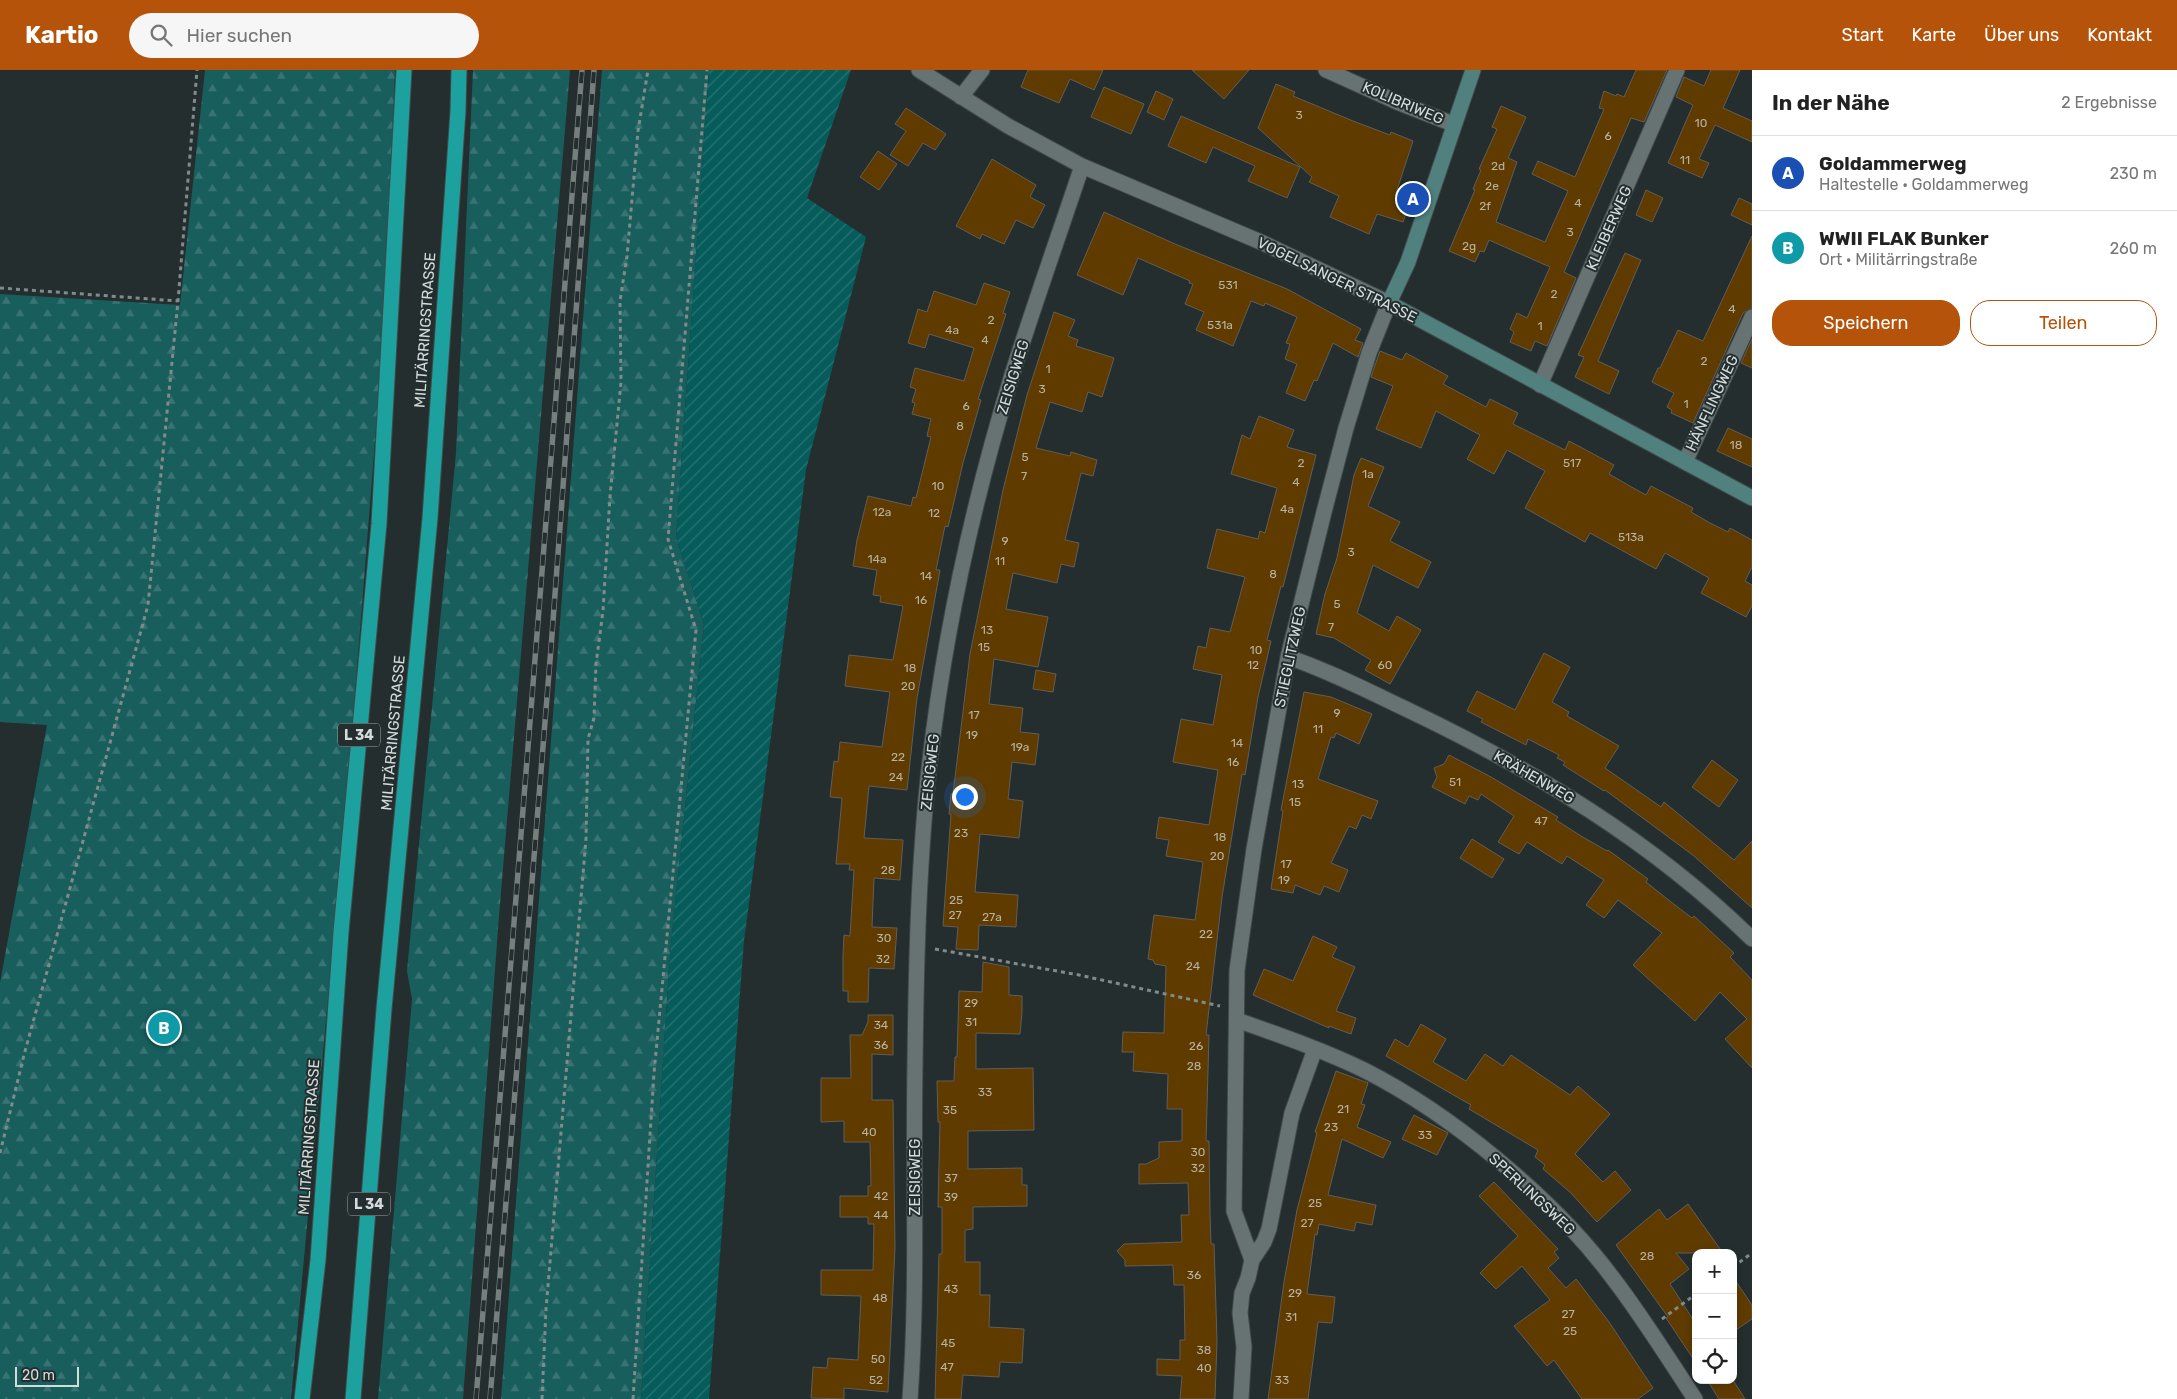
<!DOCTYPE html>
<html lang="de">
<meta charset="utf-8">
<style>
:root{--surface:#fff;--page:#f6f6f6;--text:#222;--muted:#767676;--line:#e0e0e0;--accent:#b45309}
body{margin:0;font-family:Rubik,sans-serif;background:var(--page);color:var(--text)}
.controls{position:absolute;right:15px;bottom:15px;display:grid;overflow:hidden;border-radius:10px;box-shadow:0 2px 8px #0003}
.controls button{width:45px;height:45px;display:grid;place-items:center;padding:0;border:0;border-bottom:1px solid var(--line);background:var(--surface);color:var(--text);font:25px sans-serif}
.scale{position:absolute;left:15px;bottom:12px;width:64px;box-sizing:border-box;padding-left:5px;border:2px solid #d4dbdb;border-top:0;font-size:14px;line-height:18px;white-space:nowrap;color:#d4dbdb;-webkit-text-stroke:4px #242e2e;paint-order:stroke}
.you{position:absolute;left:964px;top:726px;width:18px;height:18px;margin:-12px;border:4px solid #fff;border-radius:50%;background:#1a73e8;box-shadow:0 0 0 8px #1a73e833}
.badge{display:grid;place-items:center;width:32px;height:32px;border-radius:50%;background:var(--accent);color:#fff;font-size:16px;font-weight:700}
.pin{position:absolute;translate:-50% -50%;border:2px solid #fff;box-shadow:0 1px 5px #0006}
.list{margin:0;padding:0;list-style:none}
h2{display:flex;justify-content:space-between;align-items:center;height:65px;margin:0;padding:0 20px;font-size:21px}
h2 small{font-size:16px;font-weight:400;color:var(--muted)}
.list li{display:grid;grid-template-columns:32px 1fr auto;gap:15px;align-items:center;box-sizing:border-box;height:75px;padding:0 20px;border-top:1px solid var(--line)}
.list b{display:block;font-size:19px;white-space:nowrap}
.list p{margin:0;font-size:16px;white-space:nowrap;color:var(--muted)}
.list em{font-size:16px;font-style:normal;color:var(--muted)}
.actions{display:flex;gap:10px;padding:15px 20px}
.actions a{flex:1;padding:11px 0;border:1px solid var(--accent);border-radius:20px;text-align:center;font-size:18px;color:var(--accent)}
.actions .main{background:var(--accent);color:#fff}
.icon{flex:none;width:28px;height:28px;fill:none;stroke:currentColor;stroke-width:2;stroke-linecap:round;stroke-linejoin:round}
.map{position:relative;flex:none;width:1752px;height:1329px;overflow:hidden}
header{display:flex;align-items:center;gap:30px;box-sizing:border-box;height:70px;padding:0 25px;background:var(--accent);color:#fff}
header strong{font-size:24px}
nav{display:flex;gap:28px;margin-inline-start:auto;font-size:18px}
.search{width:350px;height:45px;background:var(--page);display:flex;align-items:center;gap:12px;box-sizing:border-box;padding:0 18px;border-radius:28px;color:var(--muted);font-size:19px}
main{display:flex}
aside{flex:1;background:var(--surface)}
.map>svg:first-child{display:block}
.forest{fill:url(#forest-firs)}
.garden{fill:url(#garden-furrows)}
.building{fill:#5f3b00;stroke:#635d55}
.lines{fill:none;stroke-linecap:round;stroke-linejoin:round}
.street-casing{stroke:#404949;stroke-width:17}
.secondary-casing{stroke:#404949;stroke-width:17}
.highway-casing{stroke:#404949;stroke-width:17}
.path{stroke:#828b8b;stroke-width:3;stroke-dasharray:4 4;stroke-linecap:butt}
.street{stroke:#677372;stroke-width:15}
.secondary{stroke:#50817f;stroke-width:15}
.highway{stroke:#1ca19e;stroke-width:15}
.rail-casing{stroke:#767e7e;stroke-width:5.5}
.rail{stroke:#242e2e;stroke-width:4;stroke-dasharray:11;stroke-linecap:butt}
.labels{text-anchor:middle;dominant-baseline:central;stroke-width:4;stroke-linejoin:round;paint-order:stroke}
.number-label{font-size:12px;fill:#b7b3a4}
.shield{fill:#242e2e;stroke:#9fa7a7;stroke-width:1}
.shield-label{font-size:14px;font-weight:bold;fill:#d4dbdb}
.street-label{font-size:15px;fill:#d4dbdb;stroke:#242e2e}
</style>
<header>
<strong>Kartio</strong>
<div class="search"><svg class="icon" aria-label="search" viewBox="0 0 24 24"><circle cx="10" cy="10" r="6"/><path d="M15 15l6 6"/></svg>Hier suchen</div>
<nav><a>Start</a><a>Karte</a><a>Über uns</a><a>Kontakt</a></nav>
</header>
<main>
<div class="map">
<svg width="1752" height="1329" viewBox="0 0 1752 1329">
<defs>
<pattern id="forest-firs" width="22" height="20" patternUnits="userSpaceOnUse" patternTransform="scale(1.25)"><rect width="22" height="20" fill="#185e5d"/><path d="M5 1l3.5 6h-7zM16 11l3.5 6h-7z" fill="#397474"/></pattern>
<pattern id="garden-furrows" width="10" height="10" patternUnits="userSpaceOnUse" patternTransform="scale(1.25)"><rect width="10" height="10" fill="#055c5b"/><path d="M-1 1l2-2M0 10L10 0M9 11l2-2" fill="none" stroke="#297372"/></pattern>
</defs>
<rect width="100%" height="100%" fill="#242e2e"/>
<path class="forest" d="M205,0h190l-9,232 -38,480 -57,617h-291v-416l47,-258 -47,-3v-428l180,11z
M473,0h97l-71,846 -36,483h-85l34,-400 -5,-28 49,-518z
M602,0h107l-33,467 28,87 -34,330 -29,445h-140z"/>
<path class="garden" d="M709,0h142l-44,128 59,39 -60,233 -62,471 -35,458h-68l29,-445 34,-330 -28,-87z"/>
<path class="building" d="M1028,0h75l-9,20 -24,-11 -11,24 -38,-16z
M1192,0h57l-25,29z
M1636,0h31l-23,52 -13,-4 -67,154 12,6 -29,68 -12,-5 -4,10 -21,-9 4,-10 -4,-3 7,-16 10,5 23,-51 -61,-27 -5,12 -4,-1 -5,11 -26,-11 26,-61 -2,-1 8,-19 -2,-1 18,-40 -5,-2 9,-21 25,11 -18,41 9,4 -21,60 49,20 23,-51 -36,-17 6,-13 37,16 29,-68 -5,-1 5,-17 12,5 1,-2 7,3z
M1711,0h29l-17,38 29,13v21l-37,-17 -16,34 10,4 -7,15 -34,-15 25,-58 -17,-8 8,-20 20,9z
M1276,14l19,8 -2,4 60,25 37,14 1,-3 22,9 -18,55 15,5 -7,21 -26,-8 -8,20 -39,-17 9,-21 -30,-14 3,-5 -54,-49z
M1104,17l40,17 -13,30 -40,-17z
M1156,21l17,8 -9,21 -17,-8z
M906,38l40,26 -11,16 -12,-7 -15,23 -18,-11 16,-24 -11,-7z
M1181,46l119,51 -13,31 -39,-17 7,-15 -42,-19 -7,16 -38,-17z
M878,81l19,13 -18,26 -19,-13z
M992,89l44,26 -6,12 15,8 -12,23 -17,-8 -12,24 -22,-10 -2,5 -24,-13z
M1646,120l17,8 -11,24 -16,-7z
M1739,128l13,6v21l-21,-10z
M1104,142l71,32 112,45 74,40 -6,11 8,3 -5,14 -25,-14 -16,38 -3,-1 -9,21 -19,-8 11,-29 -12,-5 5,-15 -4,-1 11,-26 -32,-14 -1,3 -13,-5 -18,45 -37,-16 8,-18 -19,-8 8,-20 -4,-1 1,-2 -52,-23 -15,37 -46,-20z
M1752,166v72l-9,5 -50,110 -22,-10 1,-3 -5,-3 7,-14 -22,-11 6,-14h2l18,-38 25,11z
M1625,183l16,7 -43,101 21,10 -10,23 -34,-17 9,-20 -6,-2z
M984,213l26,9 -7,21 3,1 -28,85 3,1 -18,63 -15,64 -3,-1 -9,44h4l-23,128 -10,92 -38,-4 -5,52 39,2 -3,40 -26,-2 -2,49 25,1 -3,41 -25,-1 -1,34h-20v-11h-5v-35l1,-21 6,1 4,-66h-5l1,-6h-14l6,-66 -12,-1 4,-36 4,1 2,-20 42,5 8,-55 -45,-6 4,-31 44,5 10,-54 -23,-4 1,-6 -8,-1 4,-25 -24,-4 4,-26 11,-44 43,10 2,-9 3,1 15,-61 -4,-1 4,-17 -19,-5 3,-11 -3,-1 4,-13 -6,-2 5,-19 49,13 10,-33 -45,-14 -4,14 -17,-5 10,-34 9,3 7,-21 42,14z
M1054,242l21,8 -7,16 10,4 -2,6 38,12 -12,39 -14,-5 -6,20 -32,-10 -14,46 34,8 1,-4 26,8 -4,16 -12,-3 -16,67 14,3 -5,24 -13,-3 -4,19 -44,-10 -7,36 42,8 -10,50 -44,-8 -5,45 34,4 -3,24 19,2 -4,31 -23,-3 -4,37 15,2 -4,37 -39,-4 -5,58 43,3 -2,32 -37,-2 -1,25 -22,-1 2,-22 -15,-1 8,-112h-2l2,-20h2l17,-140 33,-164 24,-95z
M1752,269v29l-11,-5z
M1380,281l22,9 4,-7 42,23 -5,8 43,23 4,-8 28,14 -5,11 52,26 4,-9 45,24 -5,9 19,11 18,10 5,-9 42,22 -2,4 19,11 18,9 2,-4 22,12v27l-7,14 7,4v21l-6,11 -45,-24 8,-15 -44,-25 -9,16 -66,-36 -5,9 -60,-34 20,-37 -38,-21 -13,24 -27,-15 13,-24 -44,-24 -15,37 -45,-19 17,-43 -22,-9z
M1259,346l35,14 -7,17 29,8 -33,132 -2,-1 -14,54 4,1 -13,56 -13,78 -3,-1 -20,123 -16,138h3l-3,106h3l1,73 1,30h3l3,97 -2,58h-35l2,-23 -25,-1v-16l23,1v-20h5l-1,-55h-10l-1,-20 -48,1v-6l-8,-9 7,-7 58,-2 -1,-27h8l-1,-32 -49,1v-20h7l13,-6v-16l23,-1v-32h-15l1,-35 -35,-3 1,-19h-12l1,-20 41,1 2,-67 -11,-2 -2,-4 -5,-1 6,-44 41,5 8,-58 -37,-6 3,-16 -13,-2 3,-21 50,8 9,-55 -45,-8 8,-43 32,6 9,-50 -29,-6 5,-23 8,2 4,-20 20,4 15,-55 -38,-9 10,-39 41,10 2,-8 5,2 12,-45 -46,-14 11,-39 8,4z
M1728,358l24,11v28l-35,-16z
M1361,388l23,9 -16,39 32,16 -10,19 41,21 -13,26 -45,-23 -16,48 32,18 8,-15 24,14 -31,54 -25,-14 6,-10 -37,-22 -18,-4 9,-40 12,-36 17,-83z
M1544,583l26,14 -18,35 17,10 -2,4 52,30 -14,22 56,39 3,-5 70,58 18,-19v67l-58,-52 -89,-66 -1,1 -41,-26 2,-3 -8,-4 2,-3 -31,-16 -2,6 -45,-23 2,-3 -16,-8 10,-20 38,19z
M1036,600l20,4 -3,18 -20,-3z
M1304,622l27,5 41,17 -13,30 -23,-11 -2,5 -3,-1 -13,42 60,22 -7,18 -9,-4 -6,14 -7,-3 -18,37 17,7 -9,22 -15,-6 -4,9 -25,-10 -2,8 -22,-4 12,-78 -2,-1z
M1449,685l42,22 67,40 -2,3 25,16 26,15 1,-1 40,29 -2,3 25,20 21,16 2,-2 40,37 -4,4 22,23v88l-27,-29 22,-20 -27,-27 -25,29 -62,-56 29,-32 -44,-33 -14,18 -18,-13 18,-25 -37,-24 -5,8 -35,-22 -8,12 -21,-12 16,-26 -33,-22 -3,6 -9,-4 -4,8 -33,-17 5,-10 -3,-9 10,-4z
M1712,690l26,20 -19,27 -27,-20z
M1472,769l32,20 -12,19 -32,-20z
M1313,866l24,11 -5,10 23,10 -19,44 20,7 -5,16 -22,-8v2l-76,-33 11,-26 29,12z
M983,892l26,5v28l13,1v17l-2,21 -44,-1v36l57,-1 1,62 -66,1v38l54,-1v17h5v21l-54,1v22l-8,1v32h15v33h10l-1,32 35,2 -2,34 -22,-1 -1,15 -36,-2 -2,24h-26l4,-145h3v-47h-4l2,-85h-2l-1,-41h17l1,-24h2l2,-66 23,1z
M868,945h25v40l-21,-1v46h21l2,148 -7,144 -44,-4v11l-33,-1 2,-31 14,1 1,-10 30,2 3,-64 -40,-1v-25h52l1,-46h-6v-7h-28v-21h28v-10h3l-1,-44h-26v-21l-23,1v-44h30l-1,-43h12l6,-13z
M1421,954l25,15 -13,23 33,19 19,-27 18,12 8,-11 59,40 8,-9 32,28 -35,40 28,28 12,-11 16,19 -34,32 -26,-29 -28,-24 2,-4 -10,-8 3,-7 -69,-41 2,-4 -85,-49 9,-17 13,8z
M1336,1001l32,12 -7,21 4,1 -8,22 34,15 -8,16 -41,-19 -14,56 48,10 -4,20 -16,-3 -2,9 -35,-7 -2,11 -2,-1 -8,60 28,3 -3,26 -14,-1 -10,77h-40l16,-117 13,-72 20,-77 -2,-1z
M1414,1045l34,18 -11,22 -35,-16z
M1494,1112l64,67 -4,3 5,6 -11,10 18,20 10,-9 33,43 44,66 -15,11h-56l-28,-39 -7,6 -33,-40 36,-26 -28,-34 -26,23 -16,-16 38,-37 -39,-40z
M1688,1134l35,49h-47l13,16 -19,15 26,40v39l-30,-45 2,-1 -52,-72 43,-36 8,11z
M1733,1207l19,28v14l-19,13z
M1707,1310h26l12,19h-26z"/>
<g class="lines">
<defs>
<path id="street" d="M919,0l89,56 74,40 181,77 126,60 -20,50 -23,75 -22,84 -36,145 -34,192 -17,121 -3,241 18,49
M1326,0l71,32 56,22
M961,27l21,-27
M1540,315l137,-315
M1685,392l67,-145
M1288,587c41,14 80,34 118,52 126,60 246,132 346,230
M1237,950c42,15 86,30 127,50 87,44 190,129 248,207 30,39 56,81 83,122
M910,1329c8,-111 3,-222 5,-334 1,-92 3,-186 12,-277 14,-140 44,-279 85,-413 22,-70 47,-140 70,-209
M1241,1329l3,-52 -4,-34 2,-20 6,-15 4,-18 12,-18 5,-13 23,-116 23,-64"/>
<path id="secondary" d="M1473,0l-65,192 -19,41 363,195"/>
<path id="highway" d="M302,1329l16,-139 23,-328 38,-408 25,-454
M353,1329l31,-390 46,-491 28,-407 1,-41"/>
</defs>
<use href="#street" class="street-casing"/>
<use href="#secondary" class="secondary-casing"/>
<use href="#highway" class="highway-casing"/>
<path class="path" d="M0,218l178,13
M935,879l144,26 141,31
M0,1083l24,-98 124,-450 30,-304 19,-231
M1733,1197l19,-14
M1662,1249l34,-25
M542,1329l4,-90 40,-470 2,-100 6,-21 2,-54 7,-53 7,-115 11,-114 -1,-81 7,-45 11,-125 10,-61
M633,1329l21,-326 42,-443 -28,-91 39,-469"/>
<use href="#street" class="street"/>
<use href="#secondary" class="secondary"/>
<use href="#highway" class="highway"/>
<defs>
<path id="rail" d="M476,1329l106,-1329
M490,1329l61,-751 43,-578"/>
</defs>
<use href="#rail" class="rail-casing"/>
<use href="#rail" class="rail"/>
</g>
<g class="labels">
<g class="number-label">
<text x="1299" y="45">3</text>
<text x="1701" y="53">10</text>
<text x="1608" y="66">6</text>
<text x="1685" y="90">11</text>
<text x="1498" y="96">2d</text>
<text x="1492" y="116">2e</text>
<text x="1578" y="133">4</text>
<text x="1485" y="136">2f</text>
<text x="1570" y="162">3</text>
<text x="1469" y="176">2g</text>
<text x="1228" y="215">531</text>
<text x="1554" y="224">2</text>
<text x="1732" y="239">4</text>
<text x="991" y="250">2</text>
<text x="1220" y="255">531a</text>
<text x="1540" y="256">1</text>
<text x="952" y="260">4a</text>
<text x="985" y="270">4</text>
<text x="1704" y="291">2</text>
<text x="1048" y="299">1</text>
<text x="1042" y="319">3</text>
<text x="1686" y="334">1</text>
<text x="966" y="336">6</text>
<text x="960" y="356">8</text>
<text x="1736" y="375">18</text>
<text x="1025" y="387">5</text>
<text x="1301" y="393">2</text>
<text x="1572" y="393">517</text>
<text x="1368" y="404">1a</text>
<text x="1024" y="406">7</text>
<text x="1296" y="412">4</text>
<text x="938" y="416">10</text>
<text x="1287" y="439">4a</text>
<text x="882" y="442">12a</text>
<text x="934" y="443">12</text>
<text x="1631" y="467">513a</text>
<text x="1005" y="471">9</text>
<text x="1351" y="482">3</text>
<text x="877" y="489">14a</text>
<text x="1000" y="491">11</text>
<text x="1273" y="504">8</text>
<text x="926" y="506">14</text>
<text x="921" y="530">16</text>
<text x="1337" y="534">5</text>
<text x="1331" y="557">7</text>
<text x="987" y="560">13</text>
<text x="984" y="577">15</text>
<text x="1256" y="580">10</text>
<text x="1253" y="595">12</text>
<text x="1385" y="595">60</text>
<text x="910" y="598">18</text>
<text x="908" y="616">20</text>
<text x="1337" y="643">9</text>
<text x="974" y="645">17</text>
<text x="1318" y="659">11</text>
<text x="972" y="665">19</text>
<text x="1237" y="673">14</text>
<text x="1020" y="677">19a</text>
<text x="898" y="687">22</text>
<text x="1233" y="692">16</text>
<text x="896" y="707">24</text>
<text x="1455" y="712">51</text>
<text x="1298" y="714">13</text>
<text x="1295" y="732">15</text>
<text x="1541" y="751">47</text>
<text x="961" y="763">23</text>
<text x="1220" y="767">18</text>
<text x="1217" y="786">20</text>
<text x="1286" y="794">17</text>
<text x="888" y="800">28</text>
<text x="1284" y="810">19</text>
<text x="956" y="830">25</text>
<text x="955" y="845">27</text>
<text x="992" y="847">27a</text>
<text x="1206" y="864">22</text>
<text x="884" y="868">30</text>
<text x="883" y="889">32</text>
<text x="1193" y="896">24</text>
<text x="971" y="933">29</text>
<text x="971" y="952">31</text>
<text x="881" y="955">34</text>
<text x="881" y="975">36</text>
<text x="1196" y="976">26</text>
<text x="1194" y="996">28</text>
<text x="985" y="1022">33</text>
<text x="1343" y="1039">21</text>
<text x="950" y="1040">35</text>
<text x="1331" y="1057">23</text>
<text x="869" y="1062">40</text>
<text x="1425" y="1065">33</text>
<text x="1198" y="1082">30</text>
<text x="1198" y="1098">32</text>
<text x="951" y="1108">37</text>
<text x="881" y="1126">42</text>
<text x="951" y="1127">39</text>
<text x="1315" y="1133">25</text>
<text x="881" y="1145">44</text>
<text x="1307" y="1153">27</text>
<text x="1647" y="1186">28</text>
<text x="1194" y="1205">36</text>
<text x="951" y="1219">43</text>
<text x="1295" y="1223">29</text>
<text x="880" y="1228">48</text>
<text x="1568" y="1244">27</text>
<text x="1291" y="1247">31</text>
<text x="1570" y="1261">25</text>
<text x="948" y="1273">45</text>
<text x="1204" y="1280">38</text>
<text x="878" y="1289">50</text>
<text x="947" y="1297">47</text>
<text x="1204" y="1298">40</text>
<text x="876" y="1310">52</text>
<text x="1282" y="1310">33</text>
</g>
<g class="shield">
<rect x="338" y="653.5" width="42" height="23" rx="4"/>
<rect x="348" y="1122.5" width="42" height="23" rx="4"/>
</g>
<g class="shield-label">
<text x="359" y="665">L 34</text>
<text x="369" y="1134">L 34</text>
</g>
<g class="street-label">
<text transform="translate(1403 33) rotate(23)">KOLIBRIWEG</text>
<text transform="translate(1609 158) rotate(-66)">KLEIBERWEG</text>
<text transform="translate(1337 210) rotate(26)">VOGELSANGER STRASSE</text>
<text transform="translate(425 260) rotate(-86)">MILITÄRRINGSTRASSE</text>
<text transform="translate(1013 307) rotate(-73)">ZEISIGWEG</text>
<text transform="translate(1712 333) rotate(-65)">HÄNFLINGWEG</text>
<text transform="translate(1290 587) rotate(-78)">STIEGLITZWEG</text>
<text transform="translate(393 663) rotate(-85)">MILITÄRRINGSTRASSE</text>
<text transform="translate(930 702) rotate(-84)">ZEISIGWEG</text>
<text transform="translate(1534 707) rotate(30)">KRÄHENWEG</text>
<text transform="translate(309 1067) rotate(-86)">MILITÄRRINGSTRASSE</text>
<text transform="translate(915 1107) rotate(-90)">ZEISIGWEG</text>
<text transform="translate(1532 1124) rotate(43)">SPERLINGSWEG</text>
</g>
</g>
</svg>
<div class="controls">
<button>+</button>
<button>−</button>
<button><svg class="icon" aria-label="locate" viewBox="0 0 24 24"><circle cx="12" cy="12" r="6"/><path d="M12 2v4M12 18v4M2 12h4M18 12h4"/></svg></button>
</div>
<div class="scale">20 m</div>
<div class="you"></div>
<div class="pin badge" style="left:1413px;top:129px;background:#1a4fb4">A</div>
<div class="pin badge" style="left:164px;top:958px;background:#0f9aa8">B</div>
</div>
<aside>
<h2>In der Nähe<small>2 Ergebnisse</small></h2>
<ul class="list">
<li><span class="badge" style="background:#1a4fb4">A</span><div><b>Goldammerweg</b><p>Haltestelle · Goldammerweg</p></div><em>230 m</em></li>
<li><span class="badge" style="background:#0f9aa8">B</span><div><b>WWII FLAK Bunker</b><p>Ort · Militärringstraße</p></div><em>260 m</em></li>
</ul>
<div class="actions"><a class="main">Speichern</a><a>Teilen</a></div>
</aside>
</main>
